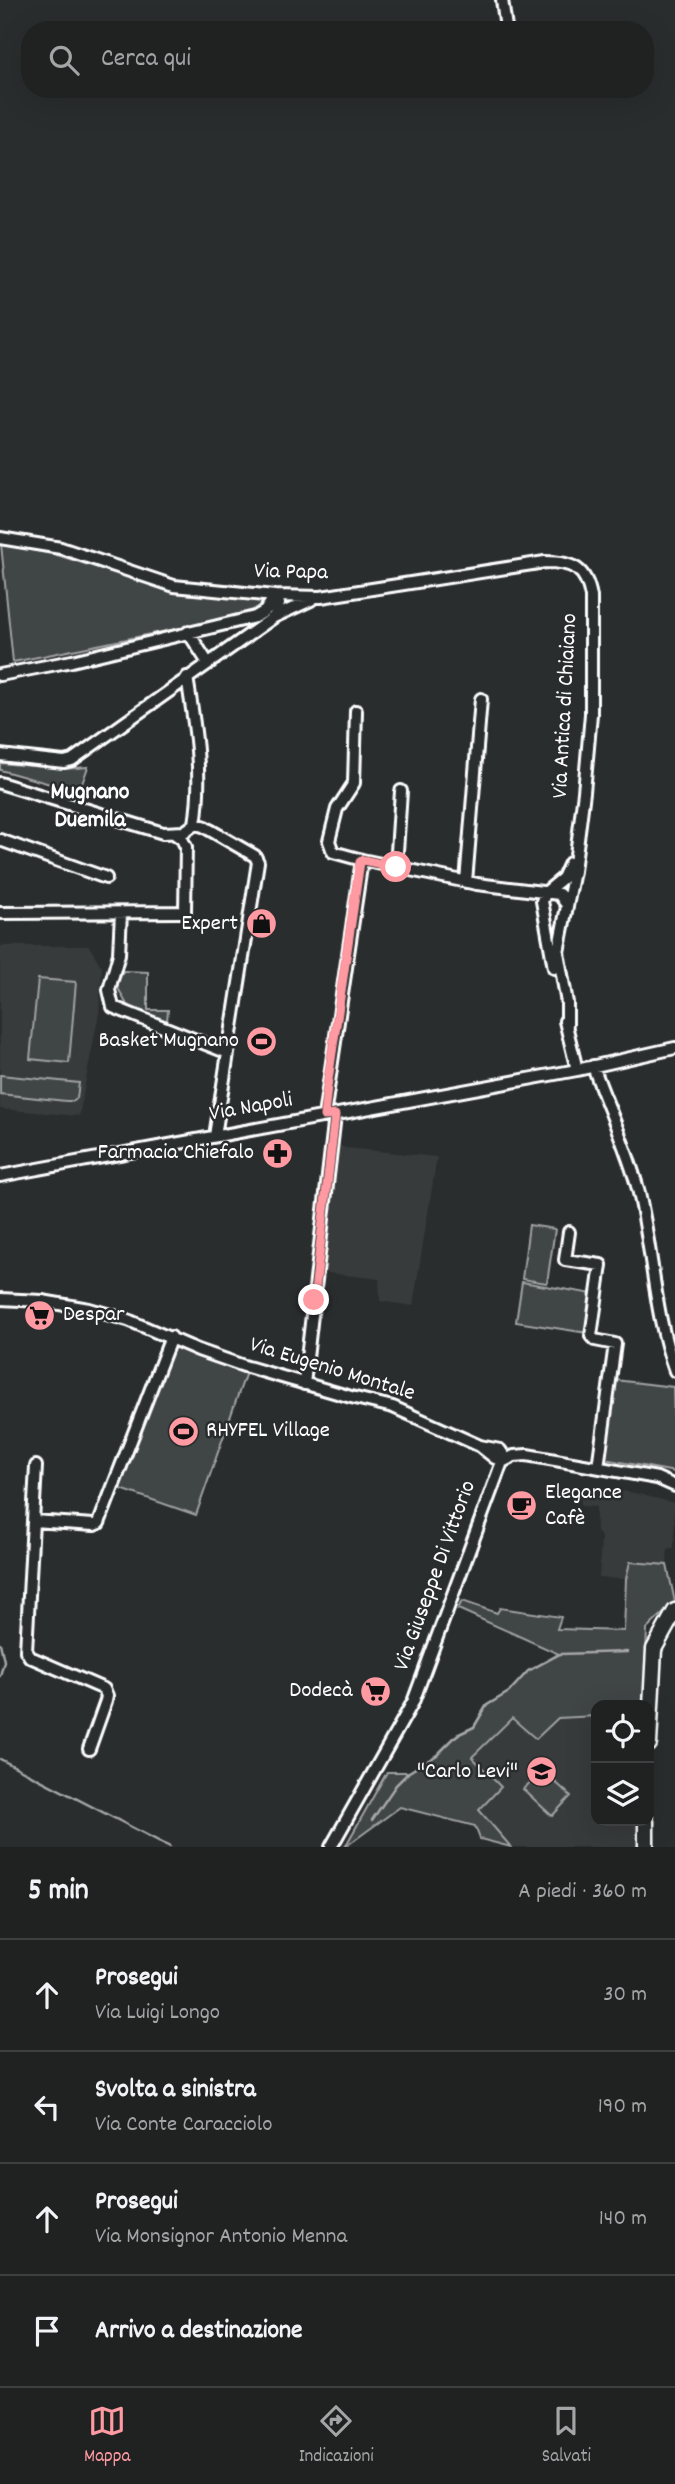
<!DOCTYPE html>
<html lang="it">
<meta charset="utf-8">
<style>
:root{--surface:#202222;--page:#2d2f2f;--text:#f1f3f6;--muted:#a2a4a5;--line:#3d3f40;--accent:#ff9aa2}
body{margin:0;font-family:Dekko,sans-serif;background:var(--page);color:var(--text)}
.controls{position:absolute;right:21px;bottom:21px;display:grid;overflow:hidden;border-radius:14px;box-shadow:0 7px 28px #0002}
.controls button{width:63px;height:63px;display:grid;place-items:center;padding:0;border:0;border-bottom:2px solid var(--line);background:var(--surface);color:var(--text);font:35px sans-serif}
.stop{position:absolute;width:21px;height:21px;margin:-16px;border:5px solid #ff9aa2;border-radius:50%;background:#fff}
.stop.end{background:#ff9aa2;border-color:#fff;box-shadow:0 2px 7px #0008}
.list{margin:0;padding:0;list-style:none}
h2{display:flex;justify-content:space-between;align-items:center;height:91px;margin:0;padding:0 28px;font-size:30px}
h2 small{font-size:23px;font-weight:400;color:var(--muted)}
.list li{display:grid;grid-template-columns:46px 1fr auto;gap:21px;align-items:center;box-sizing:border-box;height:112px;padding:0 28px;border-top:2px solid var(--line)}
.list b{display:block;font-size:26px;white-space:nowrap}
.list p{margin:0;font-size:23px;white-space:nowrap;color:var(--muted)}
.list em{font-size:23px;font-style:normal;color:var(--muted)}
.icon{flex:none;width:38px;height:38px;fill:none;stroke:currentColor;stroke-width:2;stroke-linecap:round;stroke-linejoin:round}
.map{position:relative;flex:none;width:675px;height:1847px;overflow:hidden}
.search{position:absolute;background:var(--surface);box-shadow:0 7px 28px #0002;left:21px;right:21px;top:21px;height:77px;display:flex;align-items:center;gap:18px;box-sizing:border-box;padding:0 24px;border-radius:28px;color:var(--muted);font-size:26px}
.sheet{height:539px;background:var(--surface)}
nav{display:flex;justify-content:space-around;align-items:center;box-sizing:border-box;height:98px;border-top:2px solid var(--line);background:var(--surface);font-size:19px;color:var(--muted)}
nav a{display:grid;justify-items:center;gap:4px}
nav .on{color:var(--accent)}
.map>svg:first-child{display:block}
.built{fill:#373a3b}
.green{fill:#414445;stroke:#a0a2a2;stroke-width:2}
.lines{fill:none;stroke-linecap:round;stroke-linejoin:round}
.stream{stroke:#a6a7a7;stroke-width:2.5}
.minor-casing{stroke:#fff;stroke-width:16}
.major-casing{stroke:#fff;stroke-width:19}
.minor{stroke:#2a2d2e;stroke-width:10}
.major{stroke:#2a2d2e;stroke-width:14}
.route{stroke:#ff9aa2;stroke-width:9}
.labels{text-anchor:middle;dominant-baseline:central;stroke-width:5;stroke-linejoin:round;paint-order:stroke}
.street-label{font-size:23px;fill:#fff;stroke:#2a2d2e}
.poi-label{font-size:23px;fill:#fff;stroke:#2a2d2e;text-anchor:end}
.neighbourhood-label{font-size:24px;font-weight:bold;fill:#fff;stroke:#2a2d2e}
</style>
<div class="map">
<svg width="675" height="1847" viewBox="0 0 675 1847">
<rect width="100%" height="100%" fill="#2a2d2e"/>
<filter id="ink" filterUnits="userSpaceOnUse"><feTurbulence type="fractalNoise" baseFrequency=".0143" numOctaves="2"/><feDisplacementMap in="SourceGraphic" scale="14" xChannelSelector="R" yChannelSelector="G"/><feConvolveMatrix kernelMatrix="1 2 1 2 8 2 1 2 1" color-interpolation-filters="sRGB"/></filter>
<g filter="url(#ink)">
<path class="built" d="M0,946h89l13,21 -3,46 -20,103 -79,-7z
M338,1145l8,3 91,9 -24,149 -33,-5 -1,-22 -59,-7z
M581,1487l49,5 45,11 -1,45 -6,1 -1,16 -37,-3 -4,17 -27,-1 2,-41 -5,-7v-23l-15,-1z
M596,1716v105l42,1 1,25h-128l-32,-37 -7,-53 41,-39z"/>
<path class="green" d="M1,544l56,11 121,38 81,7 3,4 -2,5 -10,5 -237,48z
M0,763l65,6 23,-2 -9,25 -79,-22z
M123,971l25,1v38h20l-1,11 -39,-14 -11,-21z
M38,979l38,3 -7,81 -39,-4z
M0,1075l79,8 -2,15 -3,3h-8l-66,-7z
M529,1225l26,4 -8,54 -25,-4z
M522,1282l71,12 -5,39 -72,-11z
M174,1345l72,27 -50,143 -78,-27z
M615,1380l58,7 2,85 -71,-13z
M630,1562l37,3 8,37 -28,27 -3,76h-48v11l-38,2 -22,21 -24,-21 -40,39 29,30 -22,23 32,37 -31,-8 -5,-13 -75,-19 -55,40 42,-75h22l28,-17 20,-20 17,-8 12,-21 23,-14 19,-21 31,-17 -101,-45 4,-8 35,12 3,-5 61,9 -4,12 67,2 2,-52z
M543,1771l28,25 -19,20 -29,-27z"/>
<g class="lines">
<path class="stream" d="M0,1643l4,18 -4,15
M0,1759l170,88
M372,1820l24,-35 13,-13 28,-17 20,-20 17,-8 13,-22 22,-13 19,-21 32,-17 67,-2"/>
<defs>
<path id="minor" d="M502,0l4,28
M0,538l61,10 113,38 101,10 46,1 224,-35c28,0 41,6 46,35v117l-7,78 -10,79 -16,81 9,51v22
M188,632l20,31
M0,675l72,-14 183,-44 10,-6 10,-15 4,8 -5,13
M187,677c8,50 16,97 8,147
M356,711l-2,72 -17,26 -8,32 4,11 29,8 115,24 82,10 8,11
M0,755l64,7 8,-2 202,-143 37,-17
M0,783l163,50 21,-1 11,-8
M195,824l8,2 52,30 3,6 -43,274
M0,840l106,38
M396,867l5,-76
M466,882l15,-183
M0,913l185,-1 1,-65 -4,-8 -7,-5
M121,913l-2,41 -10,36 4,17 113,45
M554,968l-12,-67 4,-9 17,-14 7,-15
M565,1021l12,49
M593,1066c15,42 35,84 46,127 14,59 15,121 36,178
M324,1116l38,-256
M0,1176l577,-106 98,-22
M569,1232l-4,28 36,5 -10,71 4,4 20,4 -17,123
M0,1299l42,2 47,8 39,11 70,30 46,16 107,31 42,10 87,39 15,12 11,1
M304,1384l31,-269
M480,1446l20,4 6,9
M36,1466l-10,185 4,6 74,32 3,7 -1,5 -17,48
M33,1521l61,4 5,-2 72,-186
M331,1847l82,-145 89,-240 12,-6 13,-1 130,23 18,8"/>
<path id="major" d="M649,1744l5,-95 21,-38
M646,1847v-26"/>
</defs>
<use href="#minor" class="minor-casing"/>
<use href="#major" class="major-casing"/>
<use href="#minor" class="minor"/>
<use href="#major" class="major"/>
</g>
</g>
<g class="lines" filter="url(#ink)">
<path class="route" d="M314,1300l21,-185 -11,1 3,-29 33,-225 3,-2 33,7"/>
</g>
<defs>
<symbol id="shop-disc" viewBox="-11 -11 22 22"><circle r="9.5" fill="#ff9aa2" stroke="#2a2d2e"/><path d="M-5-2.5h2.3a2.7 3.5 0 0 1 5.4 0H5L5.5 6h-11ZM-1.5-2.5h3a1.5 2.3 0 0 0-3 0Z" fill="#111"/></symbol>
<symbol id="stadium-disc" viewBox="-11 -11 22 22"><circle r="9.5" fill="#ff9aa2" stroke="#2a2d2e"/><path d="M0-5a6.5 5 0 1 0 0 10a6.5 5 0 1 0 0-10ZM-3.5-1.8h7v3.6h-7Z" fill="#111"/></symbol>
<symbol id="pharmacy-disc" viewBox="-11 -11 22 22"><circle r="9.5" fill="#ff9aa2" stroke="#2a2d2e"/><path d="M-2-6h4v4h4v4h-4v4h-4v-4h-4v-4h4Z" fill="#111"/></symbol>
<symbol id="supermarket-disc" viewBox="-11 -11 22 22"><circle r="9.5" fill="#ff9aa2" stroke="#2a2d2e"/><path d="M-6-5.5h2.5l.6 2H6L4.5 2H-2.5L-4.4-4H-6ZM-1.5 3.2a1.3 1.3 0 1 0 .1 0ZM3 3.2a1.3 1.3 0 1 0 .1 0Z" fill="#111"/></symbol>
<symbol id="cafe-disc" viewBox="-11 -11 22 22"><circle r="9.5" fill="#ff9aa2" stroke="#2a2d2e"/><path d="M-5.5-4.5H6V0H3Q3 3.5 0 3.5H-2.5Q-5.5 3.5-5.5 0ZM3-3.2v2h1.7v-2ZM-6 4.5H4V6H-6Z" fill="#111"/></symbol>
<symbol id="school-disc" viewBox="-11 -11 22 22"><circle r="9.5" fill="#ff9aa2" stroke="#2a2d2e"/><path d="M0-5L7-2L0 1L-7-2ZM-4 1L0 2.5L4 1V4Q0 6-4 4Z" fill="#111"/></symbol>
</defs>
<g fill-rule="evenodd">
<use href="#shop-disc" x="244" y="906" width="35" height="35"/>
<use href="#stadium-disc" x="244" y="1024" width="35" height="35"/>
<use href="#pharmacy-disc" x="260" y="1136" width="35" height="35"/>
<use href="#supermarket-disc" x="22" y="1298" width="35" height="35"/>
<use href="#stadium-disc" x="166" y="1414" width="35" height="35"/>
<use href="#cafe-disc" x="504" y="1488" width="35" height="35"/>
<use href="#supermarket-disc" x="358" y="1674" width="35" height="35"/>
<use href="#school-disc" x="524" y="1754" width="35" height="35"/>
</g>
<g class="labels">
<g class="street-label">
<text transform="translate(291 573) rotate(1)">Via Papa</text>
<text transform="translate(566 706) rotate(-87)">Via Antica di Chiaiano</text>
<text transform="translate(251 1108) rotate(-10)">Via Napoli</text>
<text transform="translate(332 1370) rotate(17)">Via Eugenio Montale</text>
<text transform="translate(436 1576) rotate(-70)">Via Giuseppe Di Vittorio</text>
</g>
<g class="poi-label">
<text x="238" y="924">Expert</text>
<text x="239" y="1041">Basket Mugnano</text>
<text x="254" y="1153">Farmacia Chiefalo</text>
<text x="63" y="1315" text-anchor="start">Despar</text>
<text x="206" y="1431" text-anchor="start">RHYFEL Village</text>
<text x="545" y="1493" text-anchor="start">Elegance<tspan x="545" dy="26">Cafè</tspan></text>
<text x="353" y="1691">Dodecà</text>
<text x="518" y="1772">"Carlo Levi"</text>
</g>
<g class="neighbourhood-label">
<text x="90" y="793">Mugnano<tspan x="90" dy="28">Duemila</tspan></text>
</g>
</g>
</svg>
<div class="controls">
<button><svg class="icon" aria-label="locate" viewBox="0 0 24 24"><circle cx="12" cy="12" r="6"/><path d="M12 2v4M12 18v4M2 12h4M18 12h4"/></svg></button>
<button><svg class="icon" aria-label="layers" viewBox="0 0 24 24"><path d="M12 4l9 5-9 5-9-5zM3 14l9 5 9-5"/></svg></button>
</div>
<div class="stop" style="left:396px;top:867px"></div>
<div class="stop end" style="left:314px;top:1300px"></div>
<div class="search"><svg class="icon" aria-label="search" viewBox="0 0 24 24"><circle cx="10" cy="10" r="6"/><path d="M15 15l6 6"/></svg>Cerca qui</div>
</div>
<section class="sheet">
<h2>5 min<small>A piedi · 360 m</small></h2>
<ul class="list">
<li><svg class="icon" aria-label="ahead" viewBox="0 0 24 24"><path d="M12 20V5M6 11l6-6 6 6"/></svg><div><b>Prosegui</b><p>Via Luigi Longo</p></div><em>30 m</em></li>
<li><svg class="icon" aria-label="left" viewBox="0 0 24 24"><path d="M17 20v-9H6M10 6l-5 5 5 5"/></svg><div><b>Svolta a sinistra</b><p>Via Conte Caracciolo</p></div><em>190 m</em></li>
<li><svg class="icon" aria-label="ahead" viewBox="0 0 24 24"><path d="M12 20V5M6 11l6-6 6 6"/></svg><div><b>Prosegui</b><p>Via Monsignor Antonio Menna</p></div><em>140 m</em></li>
<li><svg class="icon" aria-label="arrive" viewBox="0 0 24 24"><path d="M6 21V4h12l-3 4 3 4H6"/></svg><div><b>Arrivo a destinazione</b></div></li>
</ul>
</section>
<nav>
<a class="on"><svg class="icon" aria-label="map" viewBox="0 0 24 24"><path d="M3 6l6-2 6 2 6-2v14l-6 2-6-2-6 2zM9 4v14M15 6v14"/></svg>Mappa</a>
<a><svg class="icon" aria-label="directions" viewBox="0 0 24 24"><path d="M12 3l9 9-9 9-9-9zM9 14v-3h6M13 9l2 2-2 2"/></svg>Indicazioni</a>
<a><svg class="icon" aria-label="saved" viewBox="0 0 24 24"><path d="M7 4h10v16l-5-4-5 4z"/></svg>Salvati</a>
</nav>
